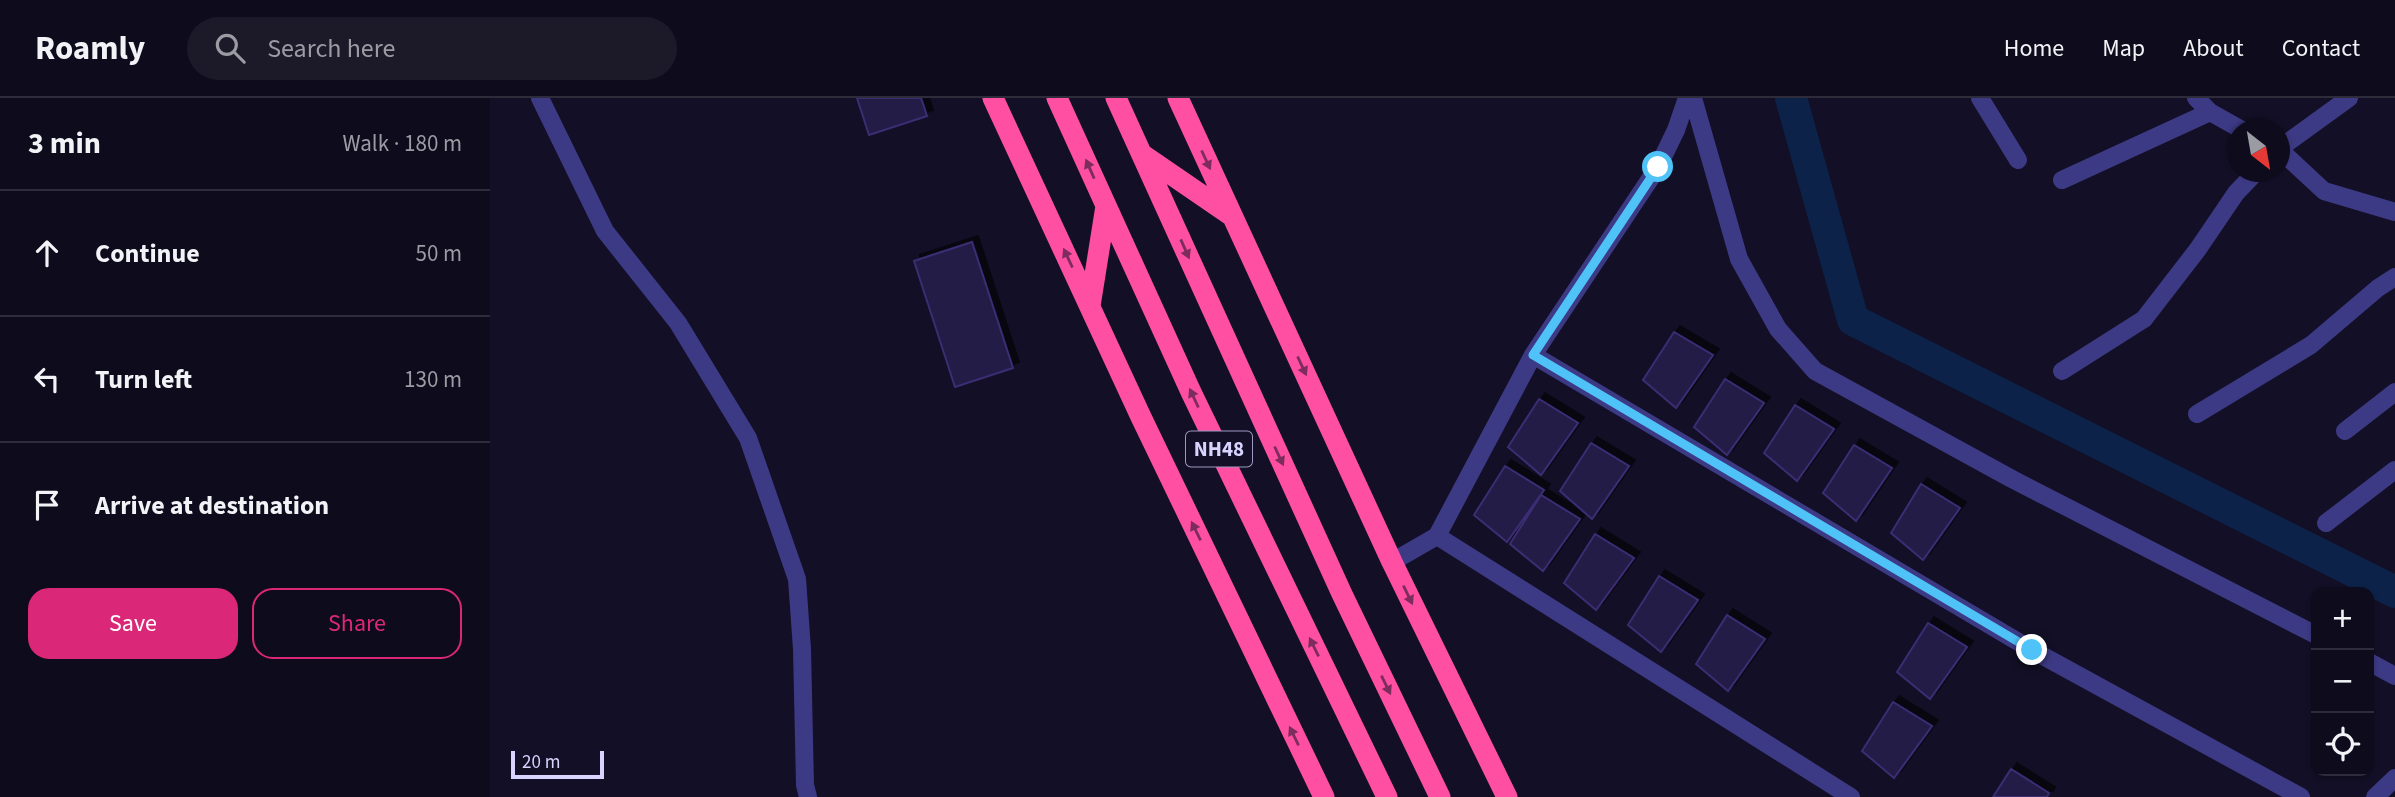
<!DOCTYPE html>
<meta charset="utf-8">
<style>
:root{--surface:#0e0b1c;--page:#1c1929;--text:#f1f3f6;--muted:#9b9ba3;--line:#2e2b3b;--accent:#db2777}
body{margin:0;font-family:"Source Sans 3",sans-serif;background:var(--page);color:var(--text)}
.controls{position:absolute;right:21px;bottom:21px;display:grid;overflow:hidden;border-radius:14px;box-shadow:0 2px 5px #0004}
.controls button{width:63px;height:63px;display:grid;place-items:center;padding:0;border:0;border-bottom:2px solid var(--line);background:var(--surface);color:var(--text);font:35px sans-serif}
.compass{position:absolute;left:1737px;top:21px;width:63px;height:63px;border-radius:50%;background:var(--surface);box-shadow:0 2px 5px #0004;rotate:149deg}
.scale{position:absolute;left:21px;bottom:18px;width:93px;box-sizing:border-box;padding-left:7px;border:4px solid #d9d4ff;border-top:0;font-size:19px;line-height:24px;white-space:nowrap;color:#d9d4ff;-webkit-text-stroke:5px #130f26;paint-order:stroke}
.stop{position:absolute;width:21px;height:21px;margin:-16px;border:5px solid #4fc3f7;border-radius:50%;background:#fff}
.stop.end{background:#4fc3f7;border-color:#fff;box-shadow:0 2px 7px #0008}
.list{margin:0;padding:0;list-style:none}
h2{display:flex;justify-content:space-between;align-items:center;height:91px;margin:0;padding:0 28px;font-size:30px}
h2 small{font-size:23px;font-weight:400;color:var(--muted)}
.list li{display:grid;grid-template-columns:46px 1fr auto;gap:21px;align-items:center;box-sizing:border-box;height:126px;padding:0 28px;border-top:2px solid var(--line)}
.list b{display:block;font-size:26px;white-space:nowrap}
.list em{font-size:23px;font-style:normal;color:var(--muted)}
.actions{display:flex;gap:14px;padding:21px 28px}
.actions a{flex:1;padding:16px 0;border:2px solid var(--accent);border-radius:21px;text-align:center;font-size:24px;color:var(--accent)}
.actions .main{background:var(--accent);color:#fff}
.icon{flex:none;width:38px;height:38px;fill:none;stroke:currentColor;stroke-width:2;stroke-linecap:round;stroke-linejoin:round}
.map{position:relative;flex:none;width:1905px;height:699px;overflow:hidden}
header{display:flex;align-items:center;gap:42px;box-sizing:border-box;height:98px;padding:0 35px;background:var(--surface);border-bottom:2px solid var(--line)}
header strong{font-size:33px}
nav{display:flex;gap:38px;margin-inline-start:auto;font-size:24px}
.search{width:490px;height:63px;background:var(--page);display:flex;align-items:center;gap:18px;box-sizing:border-box;padding:0 24px;border-radius:38px;color:var(--muted);font-size:26px}
main{display:flex}
aside{flex:1;background:var(--surface)}
.map>svg:first-child{display:block}
.lines{fill:none;stroke-linecap:round;stroke-linejoin:round}
.canal{stroke:#0c2248;stroke-width:32}
.building{fill:#241b47;stroke:#3b2d73;stroke-width:2;filter:url(#shadow)}
.street{stroke:#3d3a85;stroke-width:18}
.highway{stroke:#ff4fa3;stroke-width:21}
.oneway{fill:#7d2c5e}
.route{stroke:#4fc3f7;stroke-width:9}
.labels{text-anchor:middle;dominant-baseline:central;stroke-width:5;stroke-linejoin:round;paint-order:stroke}
.shield{fill:#130f26;stroke:#9e99be;stroke-width:2}
.shield-label{font-size:21px;font-weight:bold;fill:#d9d4ff}
</style>
<header>
<strong>Roamly</strong>
<div class="search"><svg class="icon" aria-label="search" viewBox="0 0 24 24"><circle cx="10" cy="10" r="6"/><path d="M15 15l6 6"/></svg>Search here</div>
<nav><a>Home</a><a>Map</a><a>About</a><a>Contact</a></nav>
</header>
<main>
<aside>
<h2>3 min<small>Walk · 180 m</small></h2>
<ul class="list">
<li><svg class="icon" aria-label="ahead" viewBox="0 0 24 24"><path d="M12 20V5M6 11l6-6 6 6"/></svg><div><b>Continue</b></div><em>50 m</em></li>
<li><svg class="icon" aria-label="left" viewBox="0 0 24 24"><path d="M17 20v-9H6M10 6l-5 5 5 5"/></svg><div><b>Turn left</b></div><em>130 m</em></li>
<li><svg class="icon" aria-label="arrive" viewBox="0 0 24 24"><path d="M6 21V4h12l-3 4 3 4H6"/></svg><div><b>Arrive at destination</b></div></li>
</ul>
<div class="actions"><a class="main">Save</a><a>Share</a></div>
</aside>
<div class="map">
<svg width="1905" height="699" viewBox="0 0 1905 699">
<defs>
<filter id="shadow"><feDropShadow dx="6" dy="-6" stdDeviation="0" flood-color="#0009"/></filter>
</defs>
<rect width="100%" height="100%" fill="#130f26"/>
<g class="lines">
<path class="canal" d="M1301,0l62,222 542,272"/>
</g>
<path class="building" d="M367,0h64l6,18 -58,19z
M482,144l41,126 -58,19 -41,-126z
M1184,234l39,23 -37,53 -33,-28z
M1235,281l39,24 -37,52 -33,-28z
M1049,301l39,24 -37,52 -33,-28z
M1305,307l39,24 -37,52 -33,-28z
M1101,345l38,23 -37,53 -32,-28z
M1364,347l38,23 -36,53 -33,-28z
M1015,368l39,24 -37,52 -33,-27z
M1431,386l39,24 -37,52 -32,-27z
M1051,397l39,24 -37,52 -33,-27z
M1105,436l39,24 -38,52 -32,-27z
M1169,478l39,24 -37,52 -33,-27z
M1237,517l38,24 -37,52 -32,-27z
M1438,525l39,24 -37,52 -33,-27z
M1403,604l39,24 -38,52 -32,-27z
M1521,671l38,24 -2,4h-54z"/>
<g class="lines">
<path class="street" d="M50,0l65,133 73,92 70,115 49,141 5,70 3,136 3,12
M1203,0l46,161 39,70 37,42 197,108 304,156
M1490,0l38,62
M1706,0l14,14 32,18
M1790,50l69,-50
M1790,52l44,41 71,21
M1572,82l148,-68
M1043,257l499,295 269,147
M1572,273l82,-52 54,-70 38,-56 20,-21
M1707,316l114,-69 67,-57 17,-11
M1855,333l50,-39
M1836,425l69,-53
M947,438l414,261
M902,464l45,-26 96,-181 125,-188 18,-37 11,-32
M1879,564l26,14
M1885,699l20,-19"/>
<path class="highway" d="M503,0l148,319 183,380
M567,0l134,294 196,405
M626,0l226,496 98,203
M688,0l214,464 115,235
M653,57l89,61
M600,208l16,-100"/>
</g>
<defs><path id="oneway-solid" d="M-6-.8H1V-3.2L6.5 0L1 3.2V.8H-6Z" transform="scale(1.75)"/></defs>
<g class="oneway">
<use href="#oneway-solid" transform="translate(716 62) rotate(65)"/>
<use href="#oneway-solid" transform="translate(600 71) rotate(-114)"/>
<use href="#oneway-solid" transform="translate(695 151) rotate(66)"/>
<use href="#oneway-solid" transform="translate(578 160) rotate(-115)"/>
<use href="#oneway-solid" transform="translate(812 268) rotate(65)"/>
<use href="#oneway-solid" transform="translate(704 300) rotate(-115)"/>
<use href="#oneway-solid" transform="translate(789 358) rotate(65)"/>
<use href="#oneway-solid" transform="translate(706 433) rotate(-116)"/>
<use href="#oneway-solid" transform="translate(918 497) rotate(64)"/>
<use href="#oneway-solid" transform="translate(824 549) rotate(-116)"/>
<use href="#oneway-solid" transform="translate(896 587) rotate(64)"/>
<use href="#oneway-solid" transform="translate(804 638) rotate(-116)"/>
</g>
<g class="lines">
<path class="route" d="M1168,69l-125,188 499,295"/>
</g>
<g class="labels">
<rect class="shield" x="696" y="333.5" width="66" height="35" rx="5"/>
<g class="shield-label">
<text x="729" y="351">NH48</text>
</g>
</g>
</svg>
<div class="controls">
<button>+</button>
<button>−</button>
<button><svg class="icon" aria-label="locate" viewBox="0 0 24 24"><circle cx="12" cy="12" r="6"/><path d="M12 2v4M12 18v4M2 12h4M18 12h4"/></svg></button>
</div>
<svg class="compass" viewBox="-18 -18 36 36"><path d="M0-13l5 13h-10z" fill="#e53935"/><path d="M0 13l5-13h-10z" fill="#9b9ba3"/></svg>
<div class="scale">20 m</div>
<div class="stop" style="left:1168px;top:69px"></div>
<div class="stop end" style="left:1542px;top:552px"></div>
</div>
</main>
